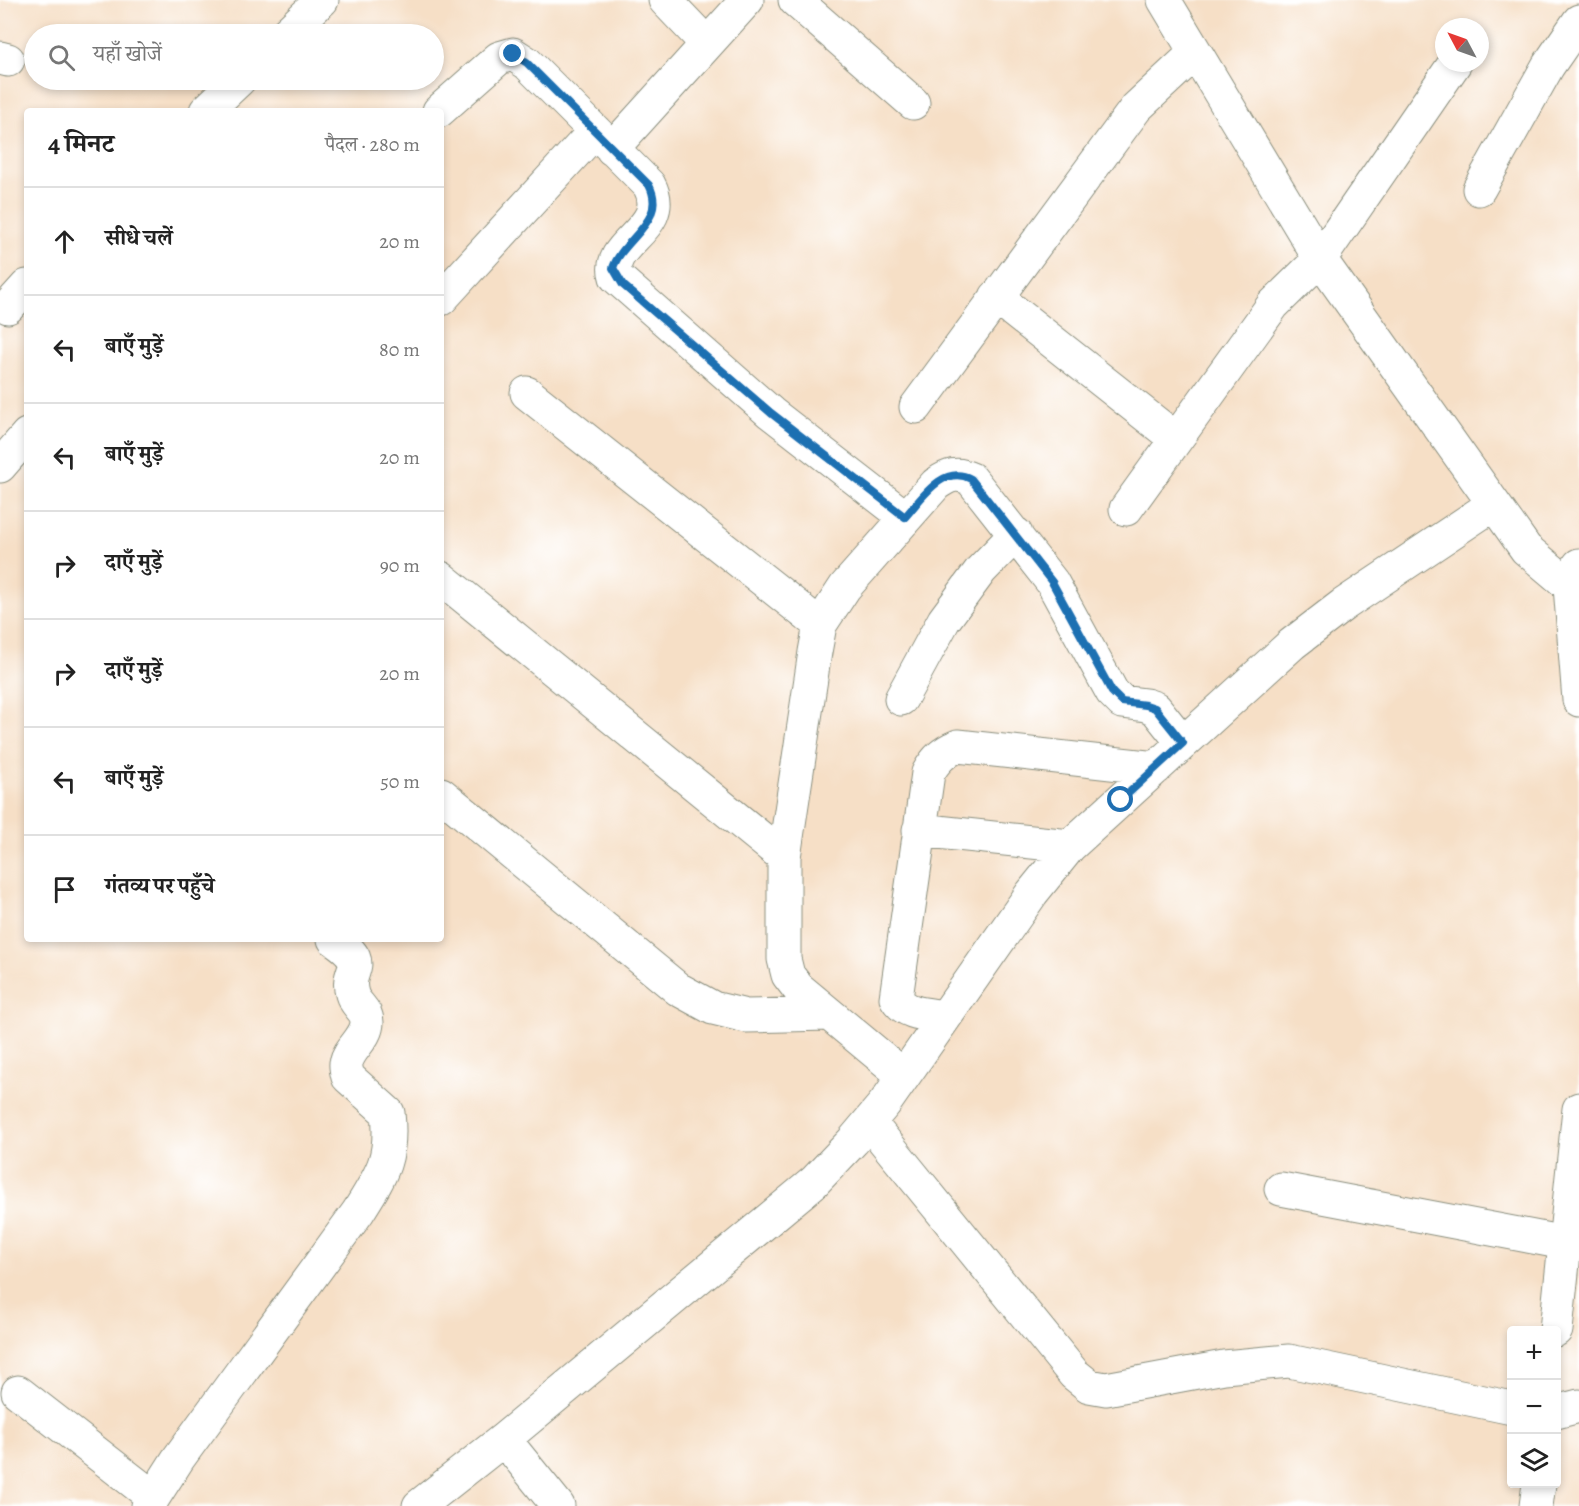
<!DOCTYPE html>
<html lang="hi">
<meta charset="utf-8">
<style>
:root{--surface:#fff;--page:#f6f6f6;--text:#222;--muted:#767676;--line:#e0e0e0}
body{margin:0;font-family:Alegreya,"Noto Serif Devanagari",serif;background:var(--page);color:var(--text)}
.controls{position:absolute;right:18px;bottom:18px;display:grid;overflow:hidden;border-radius:6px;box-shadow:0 3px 9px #0003}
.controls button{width:54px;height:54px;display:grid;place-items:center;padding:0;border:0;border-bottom:2px solid var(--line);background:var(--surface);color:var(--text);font:30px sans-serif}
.compass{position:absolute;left:1435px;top:18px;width:54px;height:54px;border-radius:50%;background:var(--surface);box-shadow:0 3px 9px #0003;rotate:311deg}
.stop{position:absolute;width:18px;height:18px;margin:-14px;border:4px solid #1f6fb2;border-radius:50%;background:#fff}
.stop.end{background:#1f6fb2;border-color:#fff;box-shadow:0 2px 6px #0008}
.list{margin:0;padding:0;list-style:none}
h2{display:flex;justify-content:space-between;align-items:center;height:78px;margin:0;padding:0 24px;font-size:26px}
h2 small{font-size:20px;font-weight:400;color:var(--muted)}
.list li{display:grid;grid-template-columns:39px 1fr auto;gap:18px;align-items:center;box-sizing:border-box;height:108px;padding:0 24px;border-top:2px solid var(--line)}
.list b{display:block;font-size:22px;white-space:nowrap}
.list em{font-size:20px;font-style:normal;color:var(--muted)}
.icon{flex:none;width:33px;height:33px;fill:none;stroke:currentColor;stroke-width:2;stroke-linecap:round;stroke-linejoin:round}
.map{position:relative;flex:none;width:1579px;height:1506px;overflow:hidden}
.search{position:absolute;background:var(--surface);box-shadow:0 3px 9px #0003;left:24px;top:24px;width:420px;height:66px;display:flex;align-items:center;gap:15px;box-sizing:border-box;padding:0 21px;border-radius:33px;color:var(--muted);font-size:22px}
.panel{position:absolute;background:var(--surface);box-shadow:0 3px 9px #0003;left:24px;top:108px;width:420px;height:834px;border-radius:6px}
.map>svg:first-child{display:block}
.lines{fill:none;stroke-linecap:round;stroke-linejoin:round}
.street-casing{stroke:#8a8e7d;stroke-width:35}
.secondary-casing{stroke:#8a8e7d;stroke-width:35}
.street{stroke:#fff;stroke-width:33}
.secondary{stroke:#fff;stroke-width:33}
.route{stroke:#1f6fb2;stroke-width:8}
</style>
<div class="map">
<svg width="1579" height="1506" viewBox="0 0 1579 1506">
<rect width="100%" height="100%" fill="#fff"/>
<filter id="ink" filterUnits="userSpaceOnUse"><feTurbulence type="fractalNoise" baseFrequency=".0167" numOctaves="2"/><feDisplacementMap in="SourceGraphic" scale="12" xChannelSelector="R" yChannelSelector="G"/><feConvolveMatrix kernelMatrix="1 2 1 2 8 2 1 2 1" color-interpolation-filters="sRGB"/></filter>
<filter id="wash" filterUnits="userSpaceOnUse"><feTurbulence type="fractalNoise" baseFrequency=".008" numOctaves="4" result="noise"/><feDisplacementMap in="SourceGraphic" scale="24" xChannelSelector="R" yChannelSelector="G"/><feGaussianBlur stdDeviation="1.35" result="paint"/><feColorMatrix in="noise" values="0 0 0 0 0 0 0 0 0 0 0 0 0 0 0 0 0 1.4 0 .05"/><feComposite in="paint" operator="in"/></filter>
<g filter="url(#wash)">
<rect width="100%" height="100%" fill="#f6dfc6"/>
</g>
<g filter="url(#ink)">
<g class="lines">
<defs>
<path id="street" d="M665,0l42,44
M795,0l118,103
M1164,0l156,259 206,290 44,37
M286,34l36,-34
M0,58l8,2
M206,111l33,-31
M439,111l60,-53 14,-4 14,9 122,122c24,44 -45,57 -33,92l155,136 134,104
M612,149l135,-149
M1479,189l69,-123 31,-45
M996,297l180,142
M441,299l154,-168
M8,307l19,-21
M527,393l293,232
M916,407l220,-299 59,-55
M0,466l27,-31
M1126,509l147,-204 47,-46 135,-196
M441,578l343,279
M901,699l43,-79 37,-50 35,-36
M441,794l237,195 35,19 33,8 82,-2
M919,830l151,16
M945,1017c-18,-3 -39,-2 -49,-19l32,-225c8,-14 15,-21 30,-27l198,22
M904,1076l-106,-88 -10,-13 -4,-16v-102l31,-205 5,-27 25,-38 91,-103c13,-9 21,-12 35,-5l81,103 60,110 10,10 24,3 9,3 28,35
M869,1122l205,252 15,12 17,3 118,-22 65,-6 223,47
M1281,1189l284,54
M18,1392l135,105
M504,1439l54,67
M148,1506l30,-47 180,-247c23,-37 35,-53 30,-99l-40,-36c-1,-4 -3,-11 -2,-14 3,-15 21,-25 21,-41 0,-12 -12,-17 -15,-28 -8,-27 21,-28 -18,-55
M419,1506l85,-67 310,-257 39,-41 32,-38 147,-210 38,-47 222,-202 51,-39 151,-101"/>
<path id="secondary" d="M1579,565l-9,21 9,114
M1556,1330l23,-221
M1556,1412l23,-6
M1536,1506l3,-22"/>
</defs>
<use href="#street" class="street-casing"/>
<use href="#secondary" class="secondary-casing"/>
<use href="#street" class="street"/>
<use href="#secondary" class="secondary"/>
</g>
</g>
<g class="lines" filter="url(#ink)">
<path class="route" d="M513,54l14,9 122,122c19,36 -26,53 -36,83l10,17 148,128 134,104c17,-19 38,-53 66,-38l81,103 60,110 10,10 24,3 9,3 28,35 -62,57"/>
</g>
</svg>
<div class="controls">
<button>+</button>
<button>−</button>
<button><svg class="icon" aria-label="layers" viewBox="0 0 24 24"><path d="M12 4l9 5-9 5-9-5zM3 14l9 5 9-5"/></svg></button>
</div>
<svg class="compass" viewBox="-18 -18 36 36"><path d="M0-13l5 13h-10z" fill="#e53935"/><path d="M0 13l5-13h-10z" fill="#767676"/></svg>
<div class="stop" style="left:1121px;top:800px"></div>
<div class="stop end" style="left:513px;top:54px"></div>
<div class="search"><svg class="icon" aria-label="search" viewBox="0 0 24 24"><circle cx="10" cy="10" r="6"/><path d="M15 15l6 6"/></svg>यहाँ खोजें</div>
<section class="panel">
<h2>4 मिनट<small>पैदल · 280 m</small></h2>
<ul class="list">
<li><svg class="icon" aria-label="ahead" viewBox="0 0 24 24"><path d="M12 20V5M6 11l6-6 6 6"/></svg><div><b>सीधे चलें</b></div><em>20 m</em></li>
<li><svg class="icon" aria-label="left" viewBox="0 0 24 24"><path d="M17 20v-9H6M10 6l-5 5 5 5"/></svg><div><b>बाएँ मुड़ें</b></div><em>80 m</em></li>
<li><svg class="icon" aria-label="left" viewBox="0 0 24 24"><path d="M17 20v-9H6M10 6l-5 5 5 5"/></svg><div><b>बाएँ मुड़ें</b></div><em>20 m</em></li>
<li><svg class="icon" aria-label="right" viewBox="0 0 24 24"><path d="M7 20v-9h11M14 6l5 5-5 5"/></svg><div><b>दाएँ मुड़ें</b></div><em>90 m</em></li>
<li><svg class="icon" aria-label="right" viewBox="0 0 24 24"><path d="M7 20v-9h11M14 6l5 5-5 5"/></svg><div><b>दाएँ मुड़ें</b></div><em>20 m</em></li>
<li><svg class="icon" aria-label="left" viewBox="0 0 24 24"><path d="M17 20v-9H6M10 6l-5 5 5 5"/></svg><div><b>बाएँ मुड़ें</b></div><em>50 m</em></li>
<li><svg class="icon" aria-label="arrive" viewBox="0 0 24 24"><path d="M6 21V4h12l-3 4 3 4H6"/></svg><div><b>गंतव्य पर पहुँचे</b></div></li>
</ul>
</section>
</div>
